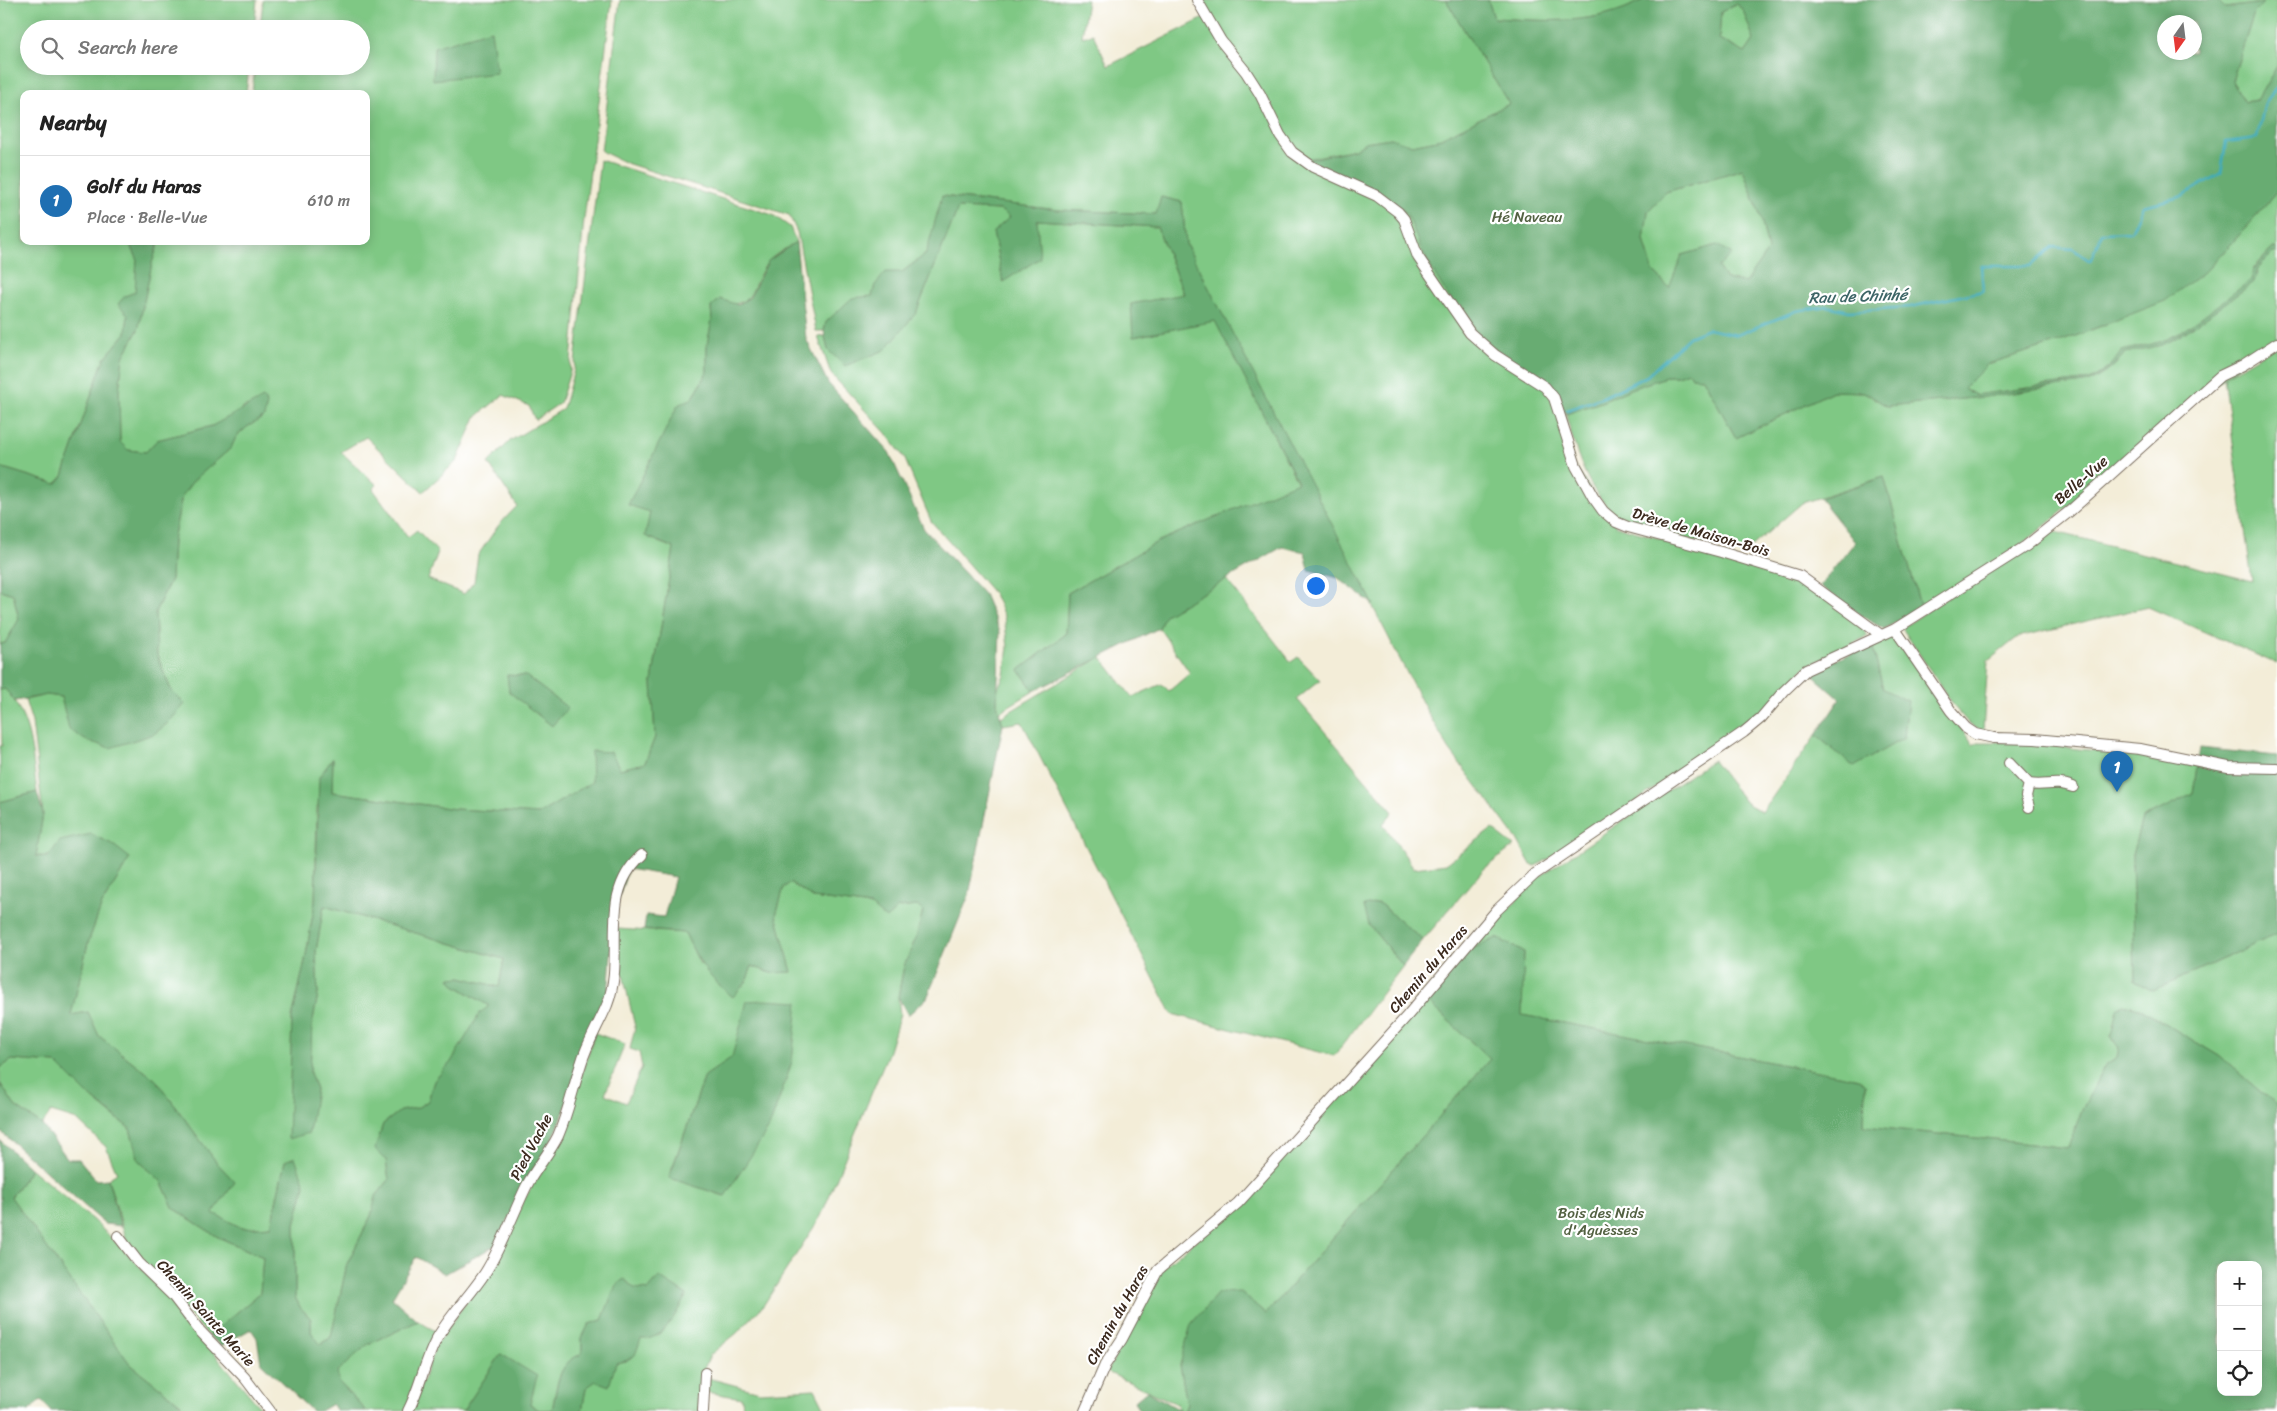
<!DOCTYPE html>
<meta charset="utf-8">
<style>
:root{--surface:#fff;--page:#f6f6f6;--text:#222;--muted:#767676;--line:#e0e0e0;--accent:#1f6fb2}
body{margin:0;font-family:Sriracha,sans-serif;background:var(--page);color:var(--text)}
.controls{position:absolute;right:15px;bottom:15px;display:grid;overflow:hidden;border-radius:10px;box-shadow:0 2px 12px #0003}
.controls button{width:45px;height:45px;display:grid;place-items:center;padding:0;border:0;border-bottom:1px solid var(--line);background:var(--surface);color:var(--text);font:25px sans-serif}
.compass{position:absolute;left:2157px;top:15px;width:45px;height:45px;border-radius:50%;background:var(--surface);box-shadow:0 2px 12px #0003;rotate:194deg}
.you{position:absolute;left:1315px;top:585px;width:18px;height:18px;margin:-12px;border:4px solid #fff;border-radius:50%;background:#1a73e8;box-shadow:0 0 0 8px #1a73e833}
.badge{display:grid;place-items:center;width:32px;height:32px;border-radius:50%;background:var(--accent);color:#fff;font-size:16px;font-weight:700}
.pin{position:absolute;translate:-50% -41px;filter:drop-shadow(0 1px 2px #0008)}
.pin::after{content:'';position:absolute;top:26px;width:18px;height:15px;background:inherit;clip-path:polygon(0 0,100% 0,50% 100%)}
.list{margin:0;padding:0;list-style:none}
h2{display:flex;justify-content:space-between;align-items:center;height:65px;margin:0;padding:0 20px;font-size:21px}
h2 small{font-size:16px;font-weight:400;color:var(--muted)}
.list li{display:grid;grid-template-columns:32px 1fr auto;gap:15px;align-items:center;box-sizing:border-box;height:90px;padding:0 20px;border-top:1px solid var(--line)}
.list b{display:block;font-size:19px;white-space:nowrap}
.list p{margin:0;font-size:16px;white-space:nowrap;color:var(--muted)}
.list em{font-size:16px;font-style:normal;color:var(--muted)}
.icon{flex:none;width:28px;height:28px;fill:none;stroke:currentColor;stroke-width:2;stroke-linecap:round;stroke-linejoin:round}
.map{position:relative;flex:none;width:2277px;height:1411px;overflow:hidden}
.search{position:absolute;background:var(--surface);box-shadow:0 2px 12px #0003;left:20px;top:20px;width:350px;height:55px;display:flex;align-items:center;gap:12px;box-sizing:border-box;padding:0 18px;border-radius:28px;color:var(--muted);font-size:19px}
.panel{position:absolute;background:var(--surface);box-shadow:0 2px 12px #0003;left:20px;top:90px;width:350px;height:155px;border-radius:10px}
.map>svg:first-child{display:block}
.green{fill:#7fc884;stroke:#5d7951;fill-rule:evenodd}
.forest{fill:#67ac72;stroke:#516b48;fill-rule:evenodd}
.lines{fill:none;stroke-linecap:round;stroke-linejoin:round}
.stream{stroke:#3eabbd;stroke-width:2.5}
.minor-casing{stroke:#7b6e5f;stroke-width:12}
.minor{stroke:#fff;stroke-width:10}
.labels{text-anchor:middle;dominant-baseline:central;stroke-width:4.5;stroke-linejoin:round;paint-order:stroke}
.park-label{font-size:15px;fill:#536142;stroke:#fff}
.street-label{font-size:15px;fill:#3b2a1e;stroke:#fff}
.water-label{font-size:16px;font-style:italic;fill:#3c6466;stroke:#fff}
</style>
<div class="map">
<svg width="2277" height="1411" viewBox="0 0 2277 1411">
<rect width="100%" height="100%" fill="#fff"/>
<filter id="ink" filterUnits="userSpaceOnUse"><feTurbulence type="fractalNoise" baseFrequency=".02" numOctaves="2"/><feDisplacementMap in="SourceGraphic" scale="10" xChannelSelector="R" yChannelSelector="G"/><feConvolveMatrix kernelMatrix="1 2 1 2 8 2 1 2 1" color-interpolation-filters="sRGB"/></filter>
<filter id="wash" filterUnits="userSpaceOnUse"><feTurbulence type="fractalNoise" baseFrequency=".0096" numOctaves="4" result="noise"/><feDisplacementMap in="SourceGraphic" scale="20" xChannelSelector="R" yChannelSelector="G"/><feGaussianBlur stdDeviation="1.12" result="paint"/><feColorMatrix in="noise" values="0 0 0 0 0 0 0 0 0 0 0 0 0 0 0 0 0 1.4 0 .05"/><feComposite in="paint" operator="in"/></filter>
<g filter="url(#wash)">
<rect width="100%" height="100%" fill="#f3edd8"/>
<path class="green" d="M0,0h257l-3,29h-225v37h220l-3,28h-222v147h105l8,17 -1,35 -11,3 3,19 -2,18 -22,26 -41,117 -7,8 -56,-17z
M263,0h349l-28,219 -14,153 -10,31 -25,17 -6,-14 -26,-11 -27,22 -19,44 -34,31 -57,-55 -25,15 36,33 -4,4 35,48 9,-7 21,22 -10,27 36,15 10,-12 4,-27 20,-29 19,-20 -29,-43 22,-22 53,-32 11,-39 26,-210 173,55 17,12 6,15c-9,6 -23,13 -29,21 -23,34 -6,40 -56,44l1,13 -5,25v27l-14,26 -43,114 8,30 16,6 -22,134 3,55 -10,26 -25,6 -28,13 -53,32 -84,-5 -123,-17 1,-33 -16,49 -2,94 -10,59 -13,57 -3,121 10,-4 17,-45 -6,-17 2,-48 6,-31 -2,-43 8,-45 180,53 -5,28 -38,-10 -6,8 34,21 -38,56 -17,19 -6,20 -11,7 -17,3 -17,13 -8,25 11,11 3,20 -13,16 -5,20 -24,48 -16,73 -11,8 -9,-13v-13l-11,-12 -5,-10v-73l10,-39 -20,-24 -14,65 -29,2 -30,-15 22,-31 -17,-19 -61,-83 -57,-44 -11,-24 -17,3 17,-72 14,-39 28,-46 -94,-2 7,-42 -11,-92 -7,-22 22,-5 14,2 8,32 102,-39 -14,-35 -2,-43 16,-33 2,-39 9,-44 11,-16 38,-32 5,-11 11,-10 17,-10 -18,-11 -16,12 -18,8 -55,14 -11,12 -18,-2 -8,-8 -1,-52 4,-33 15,-27 14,-67 7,-22h207v-147h-114l3,-28h106v-37h-101z
M620,0h467l-5,37 11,-3 15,32 96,-48 43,59 45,69 -79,-122 -12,-24h245l63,104 -72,36 -25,5 -21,-7 -26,4 -10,7 -48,10 59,26 33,21 10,11 11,28 77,106 51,33 14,19 11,61 43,62 183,52 61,47 8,11 -64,32 -46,49 -191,132 -32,17 -5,-3 -13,-24 -68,-90 -24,-41 -239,-464 -4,-42 -21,-5 -4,17 -99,-4 -115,-14 -17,58 -24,18 -27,13 -3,11 -46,26 -2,9h-8l-19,-99 -8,-17 -163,-52 -25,-12z
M1488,0h155c-49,26 -96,21 -149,18z
M2217,0h60v66l-20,34 -12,2 -13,-21 22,-68 8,-10 -37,5z
M1736,4l7,6 11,30 -9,13 -26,-14 2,-27z
M1743,169l18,49 7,32 -23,33 -19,-4 -8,-12 -49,21 -16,-17 -9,-31 4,-29 18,-19z
M2277,190v59l-4,-1 -19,20 -2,12 -72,53 -20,9 -38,9 -12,16 -20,13 -115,15 -11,-7 24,-24 77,-24 50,-19 93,-52 55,-60z
M958,208l42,2 11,7 -18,15 10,50 33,-62 121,7 27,68 -53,9 3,33 81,-17 83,163 -139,58 -91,52 -2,41 -47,36 15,21 -35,21 -2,-8v-14l7,-15 4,-28 -4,-31 -10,-22 -63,-73 -27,-64 -18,-24 -55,-59 -13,-37 7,-1 3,14 88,-37z
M2274,252l3,1v85l-35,25 -218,180 -103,66 -37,-132 -82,26 -59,51 -114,-30c-39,-23 -50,-63 -62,-105l-1,-5 38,-13 26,-12 39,-13h8l12,-4 3,5 11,1 33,60 97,-47 31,1 23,14 97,-9 106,-15 22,-14 13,-15 36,-8 20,-10 73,-53 4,-14z
M2277,345v319l-129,-57 -130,30 -30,24 -5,70 -13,-6 -14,-16 -54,-81 146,-98 204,51 -28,-204z
M1226,579l65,83 7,-5 22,23 -23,19 96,113 -10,12 31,44 32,-4 46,-35 22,17 -30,23 -61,71 -44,-37 -10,22 34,41 -69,90 -162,-42 -150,-292 -19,3 -2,-8 100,-60 31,40 30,-13 7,7 21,-18 -31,-45 5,-13z
M0,590l13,4 6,26 -14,23 -5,1z
M1894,635l79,110 5,-3h58l42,7 59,5 60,12 -4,27 -51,26 -10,36 3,126 18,10 124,-57v172l-58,-50 -80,-48 -16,-4 -12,32 8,12 -2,9 -12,8 -24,47 -12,36 -205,-22 1,-42 -6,-5 -338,-64 3,-63 -27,-14 -26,11 65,-70 177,-119 33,43 16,9 54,-77 38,31 29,-77 -11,-45z
M5,688c28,35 26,62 32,104l-37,10v-56h2l-2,-56z
M791,883l22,15 58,8 15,12 12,-10 19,-2 6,4 -7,28 -12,28 -6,31 2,17 -11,37 -68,165 -58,90 -26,27 -27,22 -8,18 -3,38h-117l4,-23 30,-25 10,-2 15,-22 46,-44 -28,-17 -11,12 -14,-2 -10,-9 -22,41 -13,4 -7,14v16c-25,9 -25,33 -30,56h-13l-9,-6 -29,-50 -38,57h-51l23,-64 73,-106 14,-38 38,-63 35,-107 30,11 -20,50 21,9 16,-36 -3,-15 -9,-3 5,-22 -18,-79v-19l68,4 15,31 46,18 6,-16 19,7 21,-1 -16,-57 8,-28zM732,1058l-8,138 -55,-19 36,-101z
M1425,999l65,60 -224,255 -25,-22 -61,73 7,39 -3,7h-5l-2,-7 -70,-32 54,-103 83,-68z
M12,1060l44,3 30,30 44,36 9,32 22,20 13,28 44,28 45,20 -3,36 -51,43 -80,-88 -21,-69 9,-6 -11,-26 -29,-27 -26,-8 -9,13 -27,-19 -15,-23v-15z
M31,1169l63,52 38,37 36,40 95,113h-76l-5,-6 -52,-41 -119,-167z
M418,1321l19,11 -31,79h-40l-27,-29 -3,-10 31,-27z
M708,1378l52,14 55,-3 11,22h-73l-10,-2 -1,-11 -36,-6z"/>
<path class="forest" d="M1446,0h42l6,18c54,3 100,8 149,-18h574l8,8 38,-5 -9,10 -22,68 13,21 12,-2 20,-34v124l-14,19 -55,60 -43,32 -100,39 -77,24 -24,24 11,7 115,-15 20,-13 12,-16 38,-9 20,-9 71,-53 3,-11 19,-21 4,1v4h-4l-15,15 -4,14 -73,53 -20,10 -36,8 -13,15 -22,14 -106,15 -97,9 -23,-14 -31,-1 -97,47 -33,-60 -11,-1 -3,-5 -12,4h-8l-39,13 -26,12 -38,13c-18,-45 -67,-53 -96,-89 -19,-22 -36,-51 -49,-77 -8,-15 -9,-32 -23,-43 -28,-21 -61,-32 -92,-45l49,-11 10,-7 26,-4 21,7 25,-5 72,-36zM1736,4l7,6 11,30 -9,13 -26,-14 2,-27zM2164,22h30v30h-30zM1743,169l18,49 7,32 -23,33 -19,-4 -8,-12 14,-13 -15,-9 -35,10 -13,33 -16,-17 -9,-31 4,-29 18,-19z
M491,30l6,43 -64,7 1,-33z
M942,196l116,14 98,4 5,-17 21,5 4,42 188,361 -36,-27 -29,-8 -4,-18 -23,-5 -117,68 -6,13 -125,63 -15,-21 47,-36 2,-41 91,-52 139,-59 -83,-161 -82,16 -2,-33 53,-10 -27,-67 -120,-7 3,38 -37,24 -10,-50 17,-15 -10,-7 -42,-2 -42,105 -31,37 -40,16 -17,-16 -4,-19 2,-9 26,-24 20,-2 3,-11 11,-13h16l24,-18z
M129,241h30l-7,22 -14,67 -15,27 -4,33 1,52 8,8 18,2 11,-12 55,-14 51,-28 4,6 -3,13 -17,10 -11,10 -5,11 -38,33 -11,15 -9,44 -2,39 -16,33 2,43 14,35 14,14 -17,19 -14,11 -44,14 -25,-8 -16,-11 -8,-32 -14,-2 -32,6 -10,-12 -5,1v-46l5,-1 14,-24 -6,-25 -13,-4v-123l56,17 7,-8 41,-117 22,-26 2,-18 -10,-11 7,-8 10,-4 2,-34z
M796,242l10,97 22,44 61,69 35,77 60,65 16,38 -3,72 6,21 -34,170 -42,103 -19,17 -10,-18 6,-31 12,-28 7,-27 -6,-5 -19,2 -12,11 -15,-13 -58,-8 -22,-15 -7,4 -8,28 16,57 -21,1 -19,-7 -6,16 -13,15c-25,-19 -35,-36 -48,-64l-41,-3 2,-15 18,2 11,-40 -47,-8 -14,44 -6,83 -51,134 -63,116 -49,28 -29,-17 -24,41 26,23 -51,24 -30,27 2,10 27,29h-29l-5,-7 -12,7h-8l-51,-48 -4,-25 -6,-9 -30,17 -12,-10 51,-43 3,-36 -45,-20 -44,-28 -13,-28 -22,-20 -9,-32 -44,-36 -30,-30 -44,-3 -12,8v-266l37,-10 6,22 -7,42 12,1 12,-16 31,-7 21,10 18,14 -28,46 -14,39 -17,72 17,-3 11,24 57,44 61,83 18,19 -22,31 29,15 29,-2 14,-65 10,-4 10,28 -10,39v73l5,10 11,12v13l10,13 10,-8 16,-73 24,-48 5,-20 13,-16 -3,-20 -11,-11 8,-25 17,-13 17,-3 11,-7 6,-20 17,-19 29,-49 9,-7 -34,-21 -5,-7 11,-1 38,10 5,-28 -180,-53 -8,45 2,43 -6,31 -2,48 6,17 -7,43 -21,6 4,-121 13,-57 10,-59 4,-125 14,-19 -1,34 123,17 84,5 53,-32 -1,-31 20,1 9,17 25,-6 10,-26 -3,-55 22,-134 -29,-12 5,-24 -22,-7 50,-100 15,-7 14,-26v-27l5,-25 -1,-13 9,-8 18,6 12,-8 18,-36z
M1884,477l37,132 -37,20 -19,-11 -45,-32 35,-44 -35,-44z
M1872,644l11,45 25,12 -4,37 -50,29 -38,-32 24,-36 -31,-27z
M507,675l19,1 42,32 -16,18 -43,-34z
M2200,748l77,8v178l-124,57 -18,-10 -3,-126 10,-36 51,-26z
M1379,903l44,37 -20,26 -34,-41 -5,-19z
M1497,938l27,14 -2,63 337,64 6,5 -1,42 204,22 13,-36 24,-47 12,-8 2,-9 -8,-12 6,-27 6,-5 16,4 80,48 58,50v305h-1093l3,-7 -7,-39 11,-41 27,-31 23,-1 25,22 224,-255 -65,-60 46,-50zM2221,1265h37v127h-37z
M764,1000l34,2 -6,60 -23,66 -44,68 -56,-18 36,-102 27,-19 15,-56z
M0,1083l15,23 27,19 26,34h11l17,21 12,-1 13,47 -16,-2 -105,-93z
M0,1140l31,29 -20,28 119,167 52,41 5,6h-136l-10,-11 -12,11h-29z
M659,1277l28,18c-11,17 -22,46 -46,44l-6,16 -9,6 -10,2 -7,23 -13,-5 -10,7 -4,23h-119l38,-57 36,22 -7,28 9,6h13c6,-23 4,-47 30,-56v-16l7,-14 13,-4 14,-35 8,-6 10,9 14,2z
M1147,1391l33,19v1h-40l-5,-10z"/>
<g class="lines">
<path class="stream" d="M1567,410l36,-13 44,-21 42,-39 19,-8 29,6 59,-24 31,-5 22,5 61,-4 73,-16 -2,-25h50l21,-19 21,2 17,12 12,-28 29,-1 12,-26 37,-9 41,-24 5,-31 31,-4 8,-35 12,-16"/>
</g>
</g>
<g filter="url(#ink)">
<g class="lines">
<defs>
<path id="minor" d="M1197,0l24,41 25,31 14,22 20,41 12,17 21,15 64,29 21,16 6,7 14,38 52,76 25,22 50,32 9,11 22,68 17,31 10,14 13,11 12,5 93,25 79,24 81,59
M1895,629l56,82 15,17 9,6 19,4 41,1 105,10 88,18 49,1
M2009,763l20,21 -3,12 3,11
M2029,784c18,3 24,-4 44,3
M118,1236l21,27 34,33 26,34 46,48 25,33
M408,1411c12,-23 16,-48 28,-71 13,-24 34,-44 49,-67 17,-27 27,-57 41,-86 9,-18 23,-33 32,-51 10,-23 15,-48 23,-72 6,-21 18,-40 26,-59 20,-51 -11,-109 35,-150
M703,1411l2,-38
M1085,1411l20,-46 17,-26 36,-69 80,-67 169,-187 90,-106 38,-36 209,-142 17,-14 23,-27 22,-21 89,-41 131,-83 44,-35 150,-135 23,-11 34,-22"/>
</defs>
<use href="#minor" class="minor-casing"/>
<use href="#minor" class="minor"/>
</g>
</g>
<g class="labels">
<g class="park-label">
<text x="1527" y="217">Hé Naveau</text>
<text x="1601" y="1213">Bois des Nids<tspan x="1601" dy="17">d'Aguèsses</tspan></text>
</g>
<g class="street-label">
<text transform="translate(2081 480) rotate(-41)">Belle-Vue</text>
<text transform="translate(1701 532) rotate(16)">Drève de Maison-Bois</text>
<text transform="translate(1428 969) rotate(-49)">Chemin du Haras</text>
<text transform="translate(531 1147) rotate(-62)">Pied Vache</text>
<text transform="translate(206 1313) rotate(48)">Chemin Sainte Marie</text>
<text transform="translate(1117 1315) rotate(-61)">Chemin du Haras</text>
</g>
<g class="water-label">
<text transform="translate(1858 296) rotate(-2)">Rau de Chinhé</text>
</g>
</g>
</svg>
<div class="controls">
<button>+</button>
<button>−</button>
<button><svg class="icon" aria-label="locate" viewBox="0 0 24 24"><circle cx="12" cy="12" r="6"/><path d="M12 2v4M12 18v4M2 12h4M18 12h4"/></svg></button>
</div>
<svg class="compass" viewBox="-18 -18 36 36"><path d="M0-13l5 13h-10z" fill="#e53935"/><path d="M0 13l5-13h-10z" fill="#767676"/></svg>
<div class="you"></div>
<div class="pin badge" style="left:2117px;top:792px">1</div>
<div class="search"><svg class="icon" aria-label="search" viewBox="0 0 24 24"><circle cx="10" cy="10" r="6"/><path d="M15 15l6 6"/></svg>Search here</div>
<section class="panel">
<h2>Nearby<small></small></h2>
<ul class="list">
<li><span class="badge">1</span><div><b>Golf du Haras</b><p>Place · Belle-Vue</p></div><em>610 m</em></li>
</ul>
</section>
</div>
